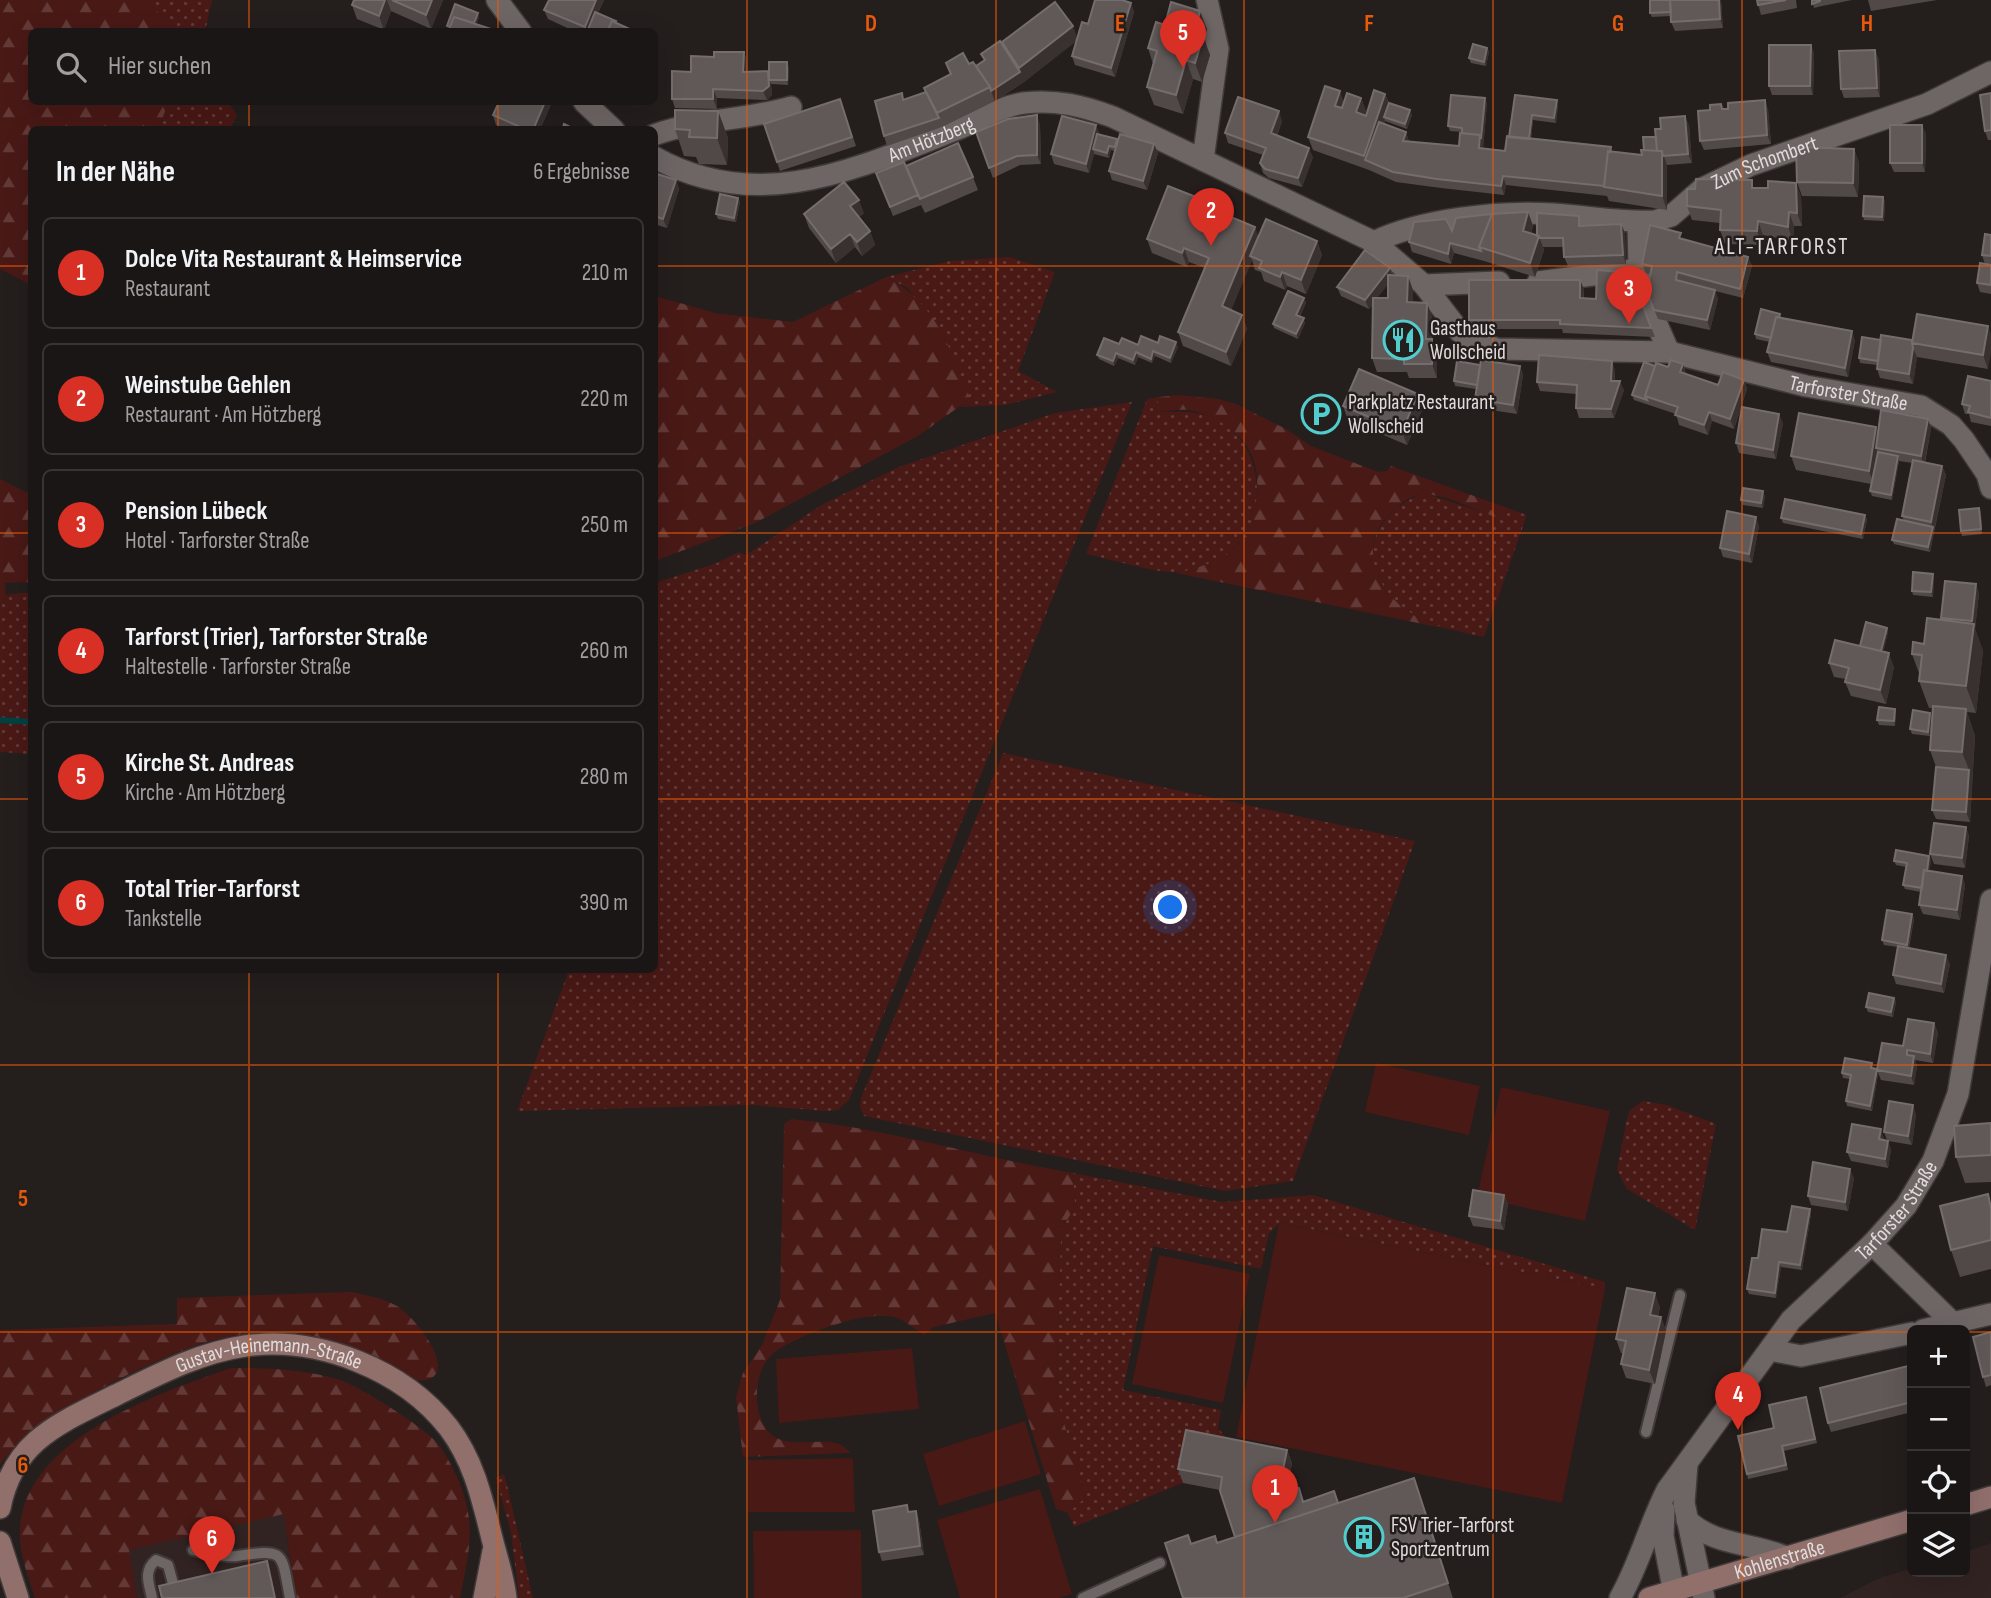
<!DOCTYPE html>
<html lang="de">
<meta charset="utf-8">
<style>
:root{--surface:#1b1616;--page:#282323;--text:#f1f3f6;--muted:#a09fa1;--line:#393535;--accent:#d93025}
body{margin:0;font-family:"Sofia Sans Condensed",sans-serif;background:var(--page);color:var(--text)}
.controls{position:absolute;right:21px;bottom:21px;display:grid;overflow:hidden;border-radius:10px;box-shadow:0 7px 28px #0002}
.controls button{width:63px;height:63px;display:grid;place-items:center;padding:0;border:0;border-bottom:2px solid var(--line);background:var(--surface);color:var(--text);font:35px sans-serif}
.you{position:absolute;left:1171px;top:908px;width:24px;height:24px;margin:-18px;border:5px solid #fff;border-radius:50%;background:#1a73e8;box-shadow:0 0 0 10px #1a73e833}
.badge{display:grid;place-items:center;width:46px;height:46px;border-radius:50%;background:var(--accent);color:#fff;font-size:23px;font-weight:700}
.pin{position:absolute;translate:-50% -58px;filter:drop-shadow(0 2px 4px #0008)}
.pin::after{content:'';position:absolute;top:37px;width:24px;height:21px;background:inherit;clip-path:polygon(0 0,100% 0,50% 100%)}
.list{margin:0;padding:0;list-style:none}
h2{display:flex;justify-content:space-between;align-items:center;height:91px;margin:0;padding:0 28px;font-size:30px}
h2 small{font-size:23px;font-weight:400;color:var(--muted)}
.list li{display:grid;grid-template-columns:46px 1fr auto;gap:21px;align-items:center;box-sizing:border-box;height:112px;margin:0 14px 14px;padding:0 14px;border:2px solid var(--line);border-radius:10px}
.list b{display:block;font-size:26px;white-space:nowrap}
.list p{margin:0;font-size:23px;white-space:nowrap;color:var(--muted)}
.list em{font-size:23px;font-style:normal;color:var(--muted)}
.icon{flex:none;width:38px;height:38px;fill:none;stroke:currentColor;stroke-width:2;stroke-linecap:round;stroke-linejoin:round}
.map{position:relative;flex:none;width:1991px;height:1598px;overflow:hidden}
.search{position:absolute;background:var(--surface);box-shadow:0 7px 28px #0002;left:28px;top:28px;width:630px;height:77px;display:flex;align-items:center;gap:18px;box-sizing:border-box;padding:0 24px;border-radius:10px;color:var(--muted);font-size:26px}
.panel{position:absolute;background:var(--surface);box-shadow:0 7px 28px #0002;left:28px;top:126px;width:630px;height:847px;border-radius:10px}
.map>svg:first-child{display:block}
.built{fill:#312322}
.green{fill:url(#green-dots)}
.forest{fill:url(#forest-firs)}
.pitch{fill:#491916}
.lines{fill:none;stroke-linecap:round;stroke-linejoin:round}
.stream{stroke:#004243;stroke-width:6}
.lane-casing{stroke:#403b3a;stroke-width:14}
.street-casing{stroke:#403b3a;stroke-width:24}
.secondary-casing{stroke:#403b3a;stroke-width:24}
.lane{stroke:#6e6665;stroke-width:10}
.street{stroke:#6e6665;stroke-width:21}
.secondary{stroke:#91706c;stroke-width:21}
.wall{fill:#504948;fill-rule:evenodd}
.shaded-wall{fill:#383130}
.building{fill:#605958;stroke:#746d6c;stroke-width:2}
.grid{fill:none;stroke:#e8590c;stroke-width:2;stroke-opacity:0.55}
.labels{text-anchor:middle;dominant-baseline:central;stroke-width:5;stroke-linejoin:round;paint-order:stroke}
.street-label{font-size:21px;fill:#e1dcdb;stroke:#241e1d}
.poi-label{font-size:21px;fill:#e1dcdb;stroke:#241e1d;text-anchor:start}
.neighbourhood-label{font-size:23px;letter-spacing:2px;fill:#e1dcdb;stroke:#241e1d}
.grid-label{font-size:23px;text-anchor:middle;font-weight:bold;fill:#e8590c;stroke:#241e1d;stroke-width:5;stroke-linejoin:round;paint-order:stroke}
</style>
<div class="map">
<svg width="1991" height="1598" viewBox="0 0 1991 1598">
<defs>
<pattern id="green-dots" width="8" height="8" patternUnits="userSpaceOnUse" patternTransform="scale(1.75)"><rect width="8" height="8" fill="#491916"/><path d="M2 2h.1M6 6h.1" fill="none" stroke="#633a37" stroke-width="1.8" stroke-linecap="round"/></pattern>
<pattern id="forest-firs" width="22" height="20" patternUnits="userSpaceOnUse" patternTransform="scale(1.75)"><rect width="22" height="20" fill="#491916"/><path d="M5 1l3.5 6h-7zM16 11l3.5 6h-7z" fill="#633a37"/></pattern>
</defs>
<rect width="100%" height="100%" fill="#241e1d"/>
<path class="built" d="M284,1514l11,84h-158l-9,-48z
M1991,1543v55h-151l37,-19 35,-11v4h53v-20z"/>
<path class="green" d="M144,0h68l-7,32 -24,-1z
M169,102h59l9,13 -7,14 -72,1z
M1010,257l45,15 -37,99 39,21 -52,13 -45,2 10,-8 -62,-111 -22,-11 64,-16z
M1159,397l-3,14c22,2 37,-2 58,7 48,22 58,95 19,131 -13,14 -35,20 -53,23 -19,3 -73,-14 -94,-18l61,-155z
M1132,402l-283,698 -11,10 -12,1 -76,-6 -233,6 52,-141h85l1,-387 62,-20 22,-11 7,3 77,-51 76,-37 156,-54z
M1424,493l79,26 7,-10 17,6 -43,122c-27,-6 -53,-10 -76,-26 -55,-37 -43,-96 16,-118z
M20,593h11v161l-31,-2v-150l6,-7z
M1003,753l412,88 -122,340 -68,10 -361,-75 -4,-8 1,-10z
M1643,1101l24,4 49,19 -21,106 -68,-41 -10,-19 10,-52 3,-8z
M1073,1173l149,29 91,-7 292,87v7l-325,-66 -11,10 -8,36 -108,-23 -30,144 98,20 -3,18 14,17 -41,-1 -8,39 -109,44 -6,-14 18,-16 -30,-101 5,-166 14,-23z
M504,1474l4,15 25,109h-14l-8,-65 -15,-55z"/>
<path class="forest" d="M0,0h144l37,31 -149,1v70h137l-11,27 -126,1 -1,155 -31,-16z
M886,277c51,26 64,72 84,122l-52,37 -163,87 -100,38v-265l60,17 78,9z
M1180,395l38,4 18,5 50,25 25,17 67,26 9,-1 4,-5 119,43 -7,10c-26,-6 -55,-27 -83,-24 -13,1 -22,12 -31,20 -31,29 -13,75 19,96 12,9 25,13 39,18l-271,-56c20,-5 38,-9 55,-22 25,-19 33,-67 21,-95 -9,-23 -35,-39 -58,-45 -12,-3 -25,0 -38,0l3,-14z
M0,479l32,16 -1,87 -26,1 1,12 -6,7z
M791,1119c95,9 188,38 282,54l2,34 -14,23 -5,166 30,101 -18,16 -12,-4 -61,-196 -61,14 -10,8c-8,-5 -18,-14 -27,-17 -27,-10 -99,17 -122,34 -22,16 -23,58 -8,78 15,21 51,7 72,14 4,1 9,7 12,9l-108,4 -7,-60 7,-24 19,-28 18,-45 4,-176z
M351,1292c16,3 31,6 46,14 16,9 63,66 29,74 -17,4 -38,-17 -52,-24 -24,-11 -56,-21 -82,-24 -24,-3 -55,2 -79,8 -56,16 -181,77 -213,125v-135l177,-6v-26z
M231,1368c37,0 70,1 106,11 21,6 89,49 102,66 14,20 28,50 30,74 3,26 -4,53 -9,79h-165l-11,-84 -155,36 8,48h-102c-8,-24 -19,-53 -14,-79 14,-84 141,-127 210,-151z"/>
<path class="pitch" d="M1376,1063l104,23 -11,49 -104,-23z
M1501,1087l109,24 -25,110 -108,-24z
M1279,1223l326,66 -43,214 -326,-66z
M1159,1255l91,19 -27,129 -91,-19z
M912,1348l7,61 -140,14 -3,-64z
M1025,1421l16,53 -102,32 -16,-52z
M853,1458l2,54h-107v-52z
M1040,1489l32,105 -13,4h-99l-23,-78z
M861,1530l1,68h-108l-1,-67z"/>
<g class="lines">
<path class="stream" d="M0,720l32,2"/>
<defs>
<path id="lane" d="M1646,1432l34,-137
M193,1550c14,2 31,8 44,6 49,-7 44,-5 53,42
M152,1598c-3,-14 -9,-27 4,-38l12,5 6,22
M1083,1598l77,-35"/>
<g id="street">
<path d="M497,0l24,32"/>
<path d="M584,102l30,28"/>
<path d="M654,135c44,-16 93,-15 137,-28"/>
<path id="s1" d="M654,157c105,59 204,11 306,-29 21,-9 42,-22 64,-25 32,-4 59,3 89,14l261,125 50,43 36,47 10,8 27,9 172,3 137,34 115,20 30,19 13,15 23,34 4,14"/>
<path d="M1203,160l15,-111 -11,-49"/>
<path id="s2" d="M1374,242c48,-23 125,-31 179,-28 34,2 68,9 102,7l16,-5 32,-28 48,-23 176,-61 64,-32"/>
<path d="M1639,269l9,35 21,48"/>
<path d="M1538,282l101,-13 -1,-47"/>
<path d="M1424,285l75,-3"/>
<path d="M1872,1244l81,79"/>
<path d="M1923,1330l68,-16"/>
<path d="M1770,1350l31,6 111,-23"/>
<path d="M1687,1464l-3,39 20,95"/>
<path d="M1664,1510l-1,26 12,62"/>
<path d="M1687,1520c29,27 67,22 101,38"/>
<path id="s3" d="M1620,1598c20,-35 29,-73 47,-108l124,-170 81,-76 34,-38 27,-45 25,-67 33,-194"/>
</g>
<g id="secondary">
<path d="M1965,1505l26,-8"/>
<path id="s4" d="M0,1508c13,-68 60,-85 116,-113 41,-20 82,-42 129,-49 73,-10 158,23 204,82 27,36 34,76 45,118 5,18 10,34 12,52"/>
<path d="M0,1542l18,56"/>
<path d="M484,1598l9,-47"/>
<path id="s5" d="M1649,1598l263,-78"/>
</g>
</defs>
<use href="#lane" class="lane-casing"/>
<use href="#street" class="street-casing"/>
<use href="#secondary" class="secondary-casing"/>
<use href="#lane" class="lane"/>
<use href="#street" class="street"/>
<use href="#secondary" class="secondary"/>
</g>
<path class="wall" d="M354,0h89l-12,29 -40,-18 -7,19 -27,-11 -5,-14z
M549,0h55l-6,13 18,10 20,9h-60l-28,-13 -4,-9z
M1650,0h71l2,28 -48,3 -4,-9v-6l-19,1 -2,-4z
M1757,0h39l1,8 -36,7z
M1812,0h40l-30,6 -8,2z
M1868,0h69l-66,11z
M1131,3l3,9 -19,65 -40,-12 -3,-9 4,-15 -52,41 -29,19 -53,26 -55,19 -3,-10 18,-43 2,7 22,-8 24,-18 -4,-11 23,1 7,2 8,-6 -3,-6 22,-8 74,-8 11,-14z
M1165,25l42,4 -3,10 6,16 -8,27 -9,-3 -10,35 -29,-9 -7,-18 6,-23 -5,-16z
M1811,45l3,9 -1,41h-41l-3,-9z
M1487,48l2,4 -3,14 -15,-3 -2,-5z
M744,52l3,9v11l22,4 20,-9 -1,18 -17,-1 1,11 -5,5 -50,-2v11l-42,-1 -3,-9 19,-27 23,-15z
M1879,59l1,38 -36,1 -3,-9z
M1991,93v47h-3l-3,-9z
M1385,94l4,9 23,12 -5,14 -22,-8 -1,3 22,8 3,10 50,4 3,-14 -12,-1 -2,-5 39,-23 -4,46 22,2 4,-14 6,-42 43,10 -2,18 -23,-3 -2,19 80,8 1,5 30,3 2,-5 12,-13 33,-12 3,38 -25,2v45l-58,-9 -2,-5 -101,-11 -2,10 -63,-7 -45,-6 -27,-12 -56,-20 -5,-13 36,-35 17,-4 5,13 -2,5h2z
M840,99l16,47 -76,25 -16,-47z
M552,102l-12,28h-32l-12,-5 -3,-10z
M1723,109h45l3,35 -67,6 -4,-9z
M718,111l10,27 -1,27 -28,-1 -3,-7 -12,-1 -9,-27z
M1282,121l-5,15 36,21 -11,30 -33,-9 -6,-5 -3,-10 3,-8 -35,-12 -3,-10z
M1040,124l1,40 -21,1 -27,13 -17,-46z
M1922,125l4,9 -1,38h-31l-4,-9z
M1100,135l17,4 37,5 4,9 -11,37 -35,-10 -3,-9 6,-20 -4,-1 -2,8 -15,-4 -5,19 -35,-9 -3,-10z
M1854,149l5,14 -1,34 -56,-1 -5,-14z
M906,166l67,11 5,13 -53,23 -4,-8 -28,11 -17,-43z
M654,173l22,7 3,9 -12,39 -13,-4z
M1756,188l45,8 1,30h-8l-1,15 -30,-6 -1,10 -37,-1 -5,-14v-7l-28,-3 -5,-14z
M1883,197l2,5 -1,19 -20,-1 -1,-4z
M738,198l2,4 -4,20 -18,-3 -2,-5z
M1204,200l2,7 49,20 3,10 59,4 5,14 -16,39 -19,-8 -2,4 -21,-9 -3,-9 -6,-2 -3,-10 -21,50 11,5 5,14 -16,37 -48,-20 -5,-14 27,-64 -16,-6 -2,5 -35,-14 -5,-14z
M1528,212l5,14 -2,8 6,2 45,-10 39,-2 4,9 1,31 -58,2 -4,-9v-10h-21l1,3 -9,27 -51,-16 -30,-8 -3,11 -39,-12 -3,-10 43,-11 40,-17z
M864,213l-5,4 11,14 5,14 -13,11 -7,-9 -19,16 -27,-35 -5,-14z
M1991,235v30l-6,-1 -3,-9z
M1683,239l65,18 4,9 -9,32 -28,-7 3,8 -8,31 -52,-11 -11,-27 3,-18 -4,-1 -4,-9z
M1991,265v29l-11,-2 -3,-9z
M1390,268l3,7 20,15v12l19,14v23l5,14v25h-28l-2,-6h-30l-5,-14 1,-54 -4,5 -28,-13 -4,-9zM1388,284v14h-11z
M1635,282l-2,20 9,1 13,34 -92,-4 -1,-4h-89l-4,-9 115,-31v9l12,1z
M1304,298l2,5 -6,13 5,7 -7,16 -24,-11 -1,-4z
M1780,314l1,4 74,22 -7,37 -77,-15 -4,-10 3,-10 -14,-3 -1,-5z
M1988,326v43l-71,-12 -4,27 -33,-6 -3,-9v-4l-17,-2 -1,-5 22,-18h31z
M1158,343l20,4 -7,16 -16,-7 -3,7 -14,-6 -3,8 -17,-7 -4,8 -15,-7 -2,-4 22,-11 19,1z
M1683,364l3,10 32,11 26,-5 3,9 -13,40 -22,-8 -4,14 -29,-10 -3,-11 -42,-14 -2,-5 23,-29 13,1z
M1480,365l40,1 3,9 -6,39 -39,-6 -3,-9 1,-10 -21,-3 -1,-5z
M1615,370v11l9,9 -10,28h-35l-3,-10v-14l-36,-3 -3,-9z
M1991,381v45l-20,-4 -2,-8h-4l-3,-10z
M1343,406l80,2 -16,37 -59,-25z
M1928,419l3,9 -6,35 17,3 4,9 -16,77 -36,-8 -2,-4 12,-19 -2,-5 11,-53 -14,-2 -7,39 -20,-4 -2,-5 1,-7 -75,-14 -5,-14z
M1783,423l-7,36 -37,-6 -3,-10z
M1765,496l-2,12 -20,-3 -2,-5z
M1979,508l2,5 1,21 -20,2 -1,-5z
M1865,515l2,5 -4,19 -80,-16 -2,-5z
M1759,526l-7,37 -29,-6 -3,-9z
M1934,578l-1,19 -20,-2 -1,-4z
M1979,593l-4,36 8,22 -7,62 -9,-1 8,24 -5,86 -34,-3 -4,-9 4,-43 -6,-17 2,-28 -2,14 -18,-2 -2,-5 22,-12 1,-9h-4l-10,-27 1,-5 -8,-22 12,-10 17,-24v-2z
M1887,628l1,4 -5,20 11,15 -8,37 -35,-8 -6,-14 1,-3 -12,-2 -5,-14 31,-17z
M1895,709l1,4 -1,13 -16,-1 -2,-5z
M1966,827l3,9 -4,32 -31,-4 -4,-10z
M1929,856l2,5 -2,10 33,5 3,9 -5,35 -37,-6 -4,-9 2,-13 -16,-3 -2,-4 3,-18 -10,-2 -2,-4z
M1912,914l2,5 -5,29 41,16 -6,29 -48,-9 -3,-9 5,-28 -14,-2 -2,-5z
M1894,998l2,4 -3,15 -25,-5 -2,-5z
M1934,1023l4,10 -5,30 -18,-3 2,6 -3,19 -33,-5 -4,-10z
M1874,1067v2l4,5 -6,37 -25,-5 -1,-5 4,-22 -7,-1 -1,-5z
M1916,1114l-4,31 -24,-4 3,9 -3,18 -37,-7 -4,-9 37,-13v1h3l-3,-8z
M1991,1124v58l-26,1 -9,-26z
M1854,1178l-6,33 -37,-6 -3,-9z
M1504,1195l4,9 -4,26 -31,-4 -4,-10z
M1991,1203v66l-31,8 -9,-27z
M1811,1214l-9,56 -21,-3 -5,31 -27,-4 -2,-5 11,-31 29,-26z
M1660,1307l-2,9 3,1 5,14 -11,53 -29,-6 -5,-14 3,-11h-3l-5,-14z
M1991,1332v53l-5,2 -3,-10z
M1912,1365v47l-81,20 -3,-9z
M1806,1397l11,46 -33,8 4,19 -40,9 -1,-5 27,-46z
M1287,1450l5,13 -4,23 11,2 5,14 34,1 82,-6 33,101h-270l8,-54 26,-1 18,-6 -15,-47 -37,-7 -5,-14z
M916,1511l3,9 5,35 -42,6 -3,-9 30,-40z"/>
<path class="shaded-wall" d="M385,0h2l4,11 -7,19 -5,-14z
M432,0h11l-12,29 -5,-14z
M596,0h8l-14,32h-4l-1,-5z
M1719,0h2l2,28 -3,-9z
M1131,3l3,9 -19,65 -4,-9z
M1200,11l7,18 -3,10 6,16 -8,27 -7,-19 -1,-29z
M478,13l1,5 -5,14 -2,-4z
M1073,26l5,14 -54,42 -29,19 -4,-10 29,-19 -1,-4z
M1811,45l3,9 -1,41 -3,-9z
M1487,48l2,4 -3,14 -2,-4z
M1875,50l4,9 1,38 -3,-9z
M744,52l3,9 -1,20 -3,-9z
M1186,60l7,19 -10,35 -7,-19z
M787,62l2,5 -1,18 -1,-5z
M768,71l3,9h-2l2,4 1,11 -5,5 -4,-9z
M713,89l4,9v11l-4,-10z
M1340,91l5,14 -5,15 -5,-14z
M1385,94l5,14 -6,9 1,4 -14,42 -6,-3 -1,-4z
M1361,98l5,13 -5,15 -5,-14z
M1485,98l2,5 -5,55 -3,-10z
M1557,100l1,5 -2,18 -2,-5z
M1765,100l3,9 3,35 -4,-9z
M545,102h7l-12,28h-7z
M1410,110l2,5 -5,14 -2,-5z
M718,111l10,27 -1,27 -10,-27z
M1279,111l3,10 -8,22 -3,-10z
M1037,115l3,9 1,40 -4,-9z
M1532,115l1,5 -3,28 -2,-5z
M1685,116l4,9 3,38 -4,-9z
M1096,125l4,9 -7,15 1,5 -5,19 -3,-9z
M1922,125l4,9 -1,38 -3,-9z
M1406,132l3,9 -3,9 -3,-9z
M1154,144l4,9 -11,37 -4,-9z
M1109,146l2,4 -2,8 -2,-5z
M1309,148l4,9 -11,30 -4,-9z
M1854,149l5,14 -1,34 -5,-14z
M1662,151l5,14v45l-5,-14z
M1503,176l3,9 -2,10 -3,-9z
M676,180l3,9 -12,39 -4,-9z
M1796,183l5,13 1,30 -5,-13z
M1883,197l2,5 -1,19 -2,-4z
M738,198l2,4 -4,20 -2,-4z
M859,200l5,13 -9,7 -5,-14z
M1528,212l5,14 -5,19 -5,-14z
M1789,212l5,14 -1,15 -5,-14z
M1758,221l5,14 -1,10 -5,-14z
M1621,224l4,9 1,31 -3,-9z
M1255,227l5,14 -10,15 2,4 -25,60 -5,-14z
M870,231l5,14 -13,11 -5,-14z
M850,234l5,13 -19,16 -5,-14z
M1539,236l5,14 -9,27 -5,-14z
M1317,241l5,14 -16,39 -5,-14z
M1450,243l4,10 -3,11 -3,-10z
M1184,248l5,14 -2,5 -5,-14z
M1748,257l4,9 -9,32 -3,-9z
M1390,268l3,9 -24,32 -4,-9z
M1282,272l5,14 -2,4 -5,-13z
M1631,273l4,9 -3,29 -4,-10z
M1408,276l5,14v26l-6,-14z
M1580,280l4,9 -1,18 -3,-9z
M1715,290l3,9 -8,31 -3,-10z
M1304,298l2,5 -8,16 -2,-4z
M1427,303l5,13 -1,37 -5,-14z
M1242,315l5,14 -16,37 -5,-14z
M1304,318l1,5 -7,16 -2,-5z
M1988,326l3,8v19l-3,16 -5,-14z
M1852,331l3,9 -7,37 -3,-9z
M1432,339l5,14v25l-5,-14z
M1176,342l2,5 -7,16 -1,-5z
M1913,348l4,9 -4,27 -4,-10z
M1153,351l2,5 -3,7 -1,-4z
M1136,352l2,5 -3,8 -2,-5z
M1116,353l2,5 -4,8 -1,-5z
M1612,361l3,9 -1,20 -3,-9z
M1683,364l3,9 -3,8 -3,-9z
M1520,366l3,9 -6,39 -4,-9z
M1744,380l3,9 -13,40 -4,-10z
M1620,381l4,9 -10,28 -3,-9z
M1418,394l5,14 -16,37 -5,-14z
M1709,412l3,9 -4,14 -4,-10z
M1779,414l4,9 -7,36 -3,-9z
M1928,419l3,9 -7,37 -3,-9z
M1876,427l5,14 -5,7 3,8 -5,29 -5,-14z
M1898,456l1,5 -7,39 -1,-5z
M1942,466l4,9 -12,56 -3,-9z
M1763,491l2,5 -2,12 -2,-5z
M1979,508l2,5 1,21 -1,-5z
M1865,515l2,5 -4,19 -2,-5z
M1756,517l3,9 -7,37 -3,-9z
M1933,527l1,4 -4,21 -2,-5z
M1933,574l1,4 -1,19 -2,-5z
M1976,584l3,9 -4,36 8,22 -7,62 -10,-27 7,-60 -1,-5z
M1887,628l1,4 -6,26 -2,-5z
M1889,653l5,14 -8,37 -6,-14z
M1895,709l1,4 -1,13 -1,-5z
M1966,709l9,27 -5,86 -4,-10 3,-42 -7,-18z
M1930,713l2,4 -2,19 -2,-4z
M1966,827l3,9 -4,32 -3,-10z
M1929,856l2,5 -5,32 -2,-5z
M1962,876l3,9 -5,35 -3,-10z
M1912,914l2,5 -6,30 -1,-4z
M1946,955l4,9 -6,29 -3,-9z
M1894,998l2,4 -3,15 -2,-5z
M1934,1023l4,10 -5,30 -3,-9z
M1914,1056l3,10 -3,19 -3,-9z
M1877,1069l1,5 -6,37 -2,-5z
M1913,1105l3,9 -4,31 -4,-9z
M1881,1129l3,10 -1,9 -4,-9z
M1888,1141l3,9 -3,18 -3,-9z
M1850,1169l4,9 -6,33 -3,-9z
M1504,1195l4,9 -4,26 -4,-9z
M1810,1209l1,5 -9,56 -2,-5z
M1779,1262l2,5 -5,31 -1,-5z
M1655,1293l5,14 -5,21 -5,-13z
M1661,1317l5,14 -11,53 -6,-14z
M1287,1450l5,13 -7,35 -5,-14z
M916,1511l3,9 5,35 -4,-9z"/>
<path class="building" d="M354,0h31l-6,16 -27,-11z
M392,0h40l-6,15z
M549,0h47l-11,27 -41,-17z
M1095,0h27l9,3 -20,65 -39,-12 10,-34 6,2z
M1650,0h20l1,12 -21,1z
M1670,0h49l1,19 -49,3z
M1757,0h29l-28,5z
M1812,0h8v1l-8,3z
M1055,2l18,24 -54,42 -17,-26z
M1171,2l29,9 -6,23 9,3 -8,26 -9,-3 -10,35 -29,-8 10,-36 -9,-3 8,-26 9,3z
M455,4l23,9 -4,10 -20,-6 -4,10 -3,-1z
M595,12l21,9 -1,1 -3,-1 -5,11h-20z
M454,17l43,14 -49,1z
M612,21l24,11h-29z
M1000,41l20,31 -29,19 -1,-4 -14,-21 9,-6 -4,-6z
M1473,44l14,4 -3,14 -15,-4z
M1769,45h42l-1,41h-41z
M1875,50l2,38 -36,1 -2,-38z
M714,52h30l-1,20 25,-1 1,15 -6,5 -50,-2v10h-41v-28l19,1v-16l23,1z
M963,53l6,11 4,-2 17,25 -53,26 -13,-25 27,-14 -5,-11z
M769,62h18v18h-18z
M1325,86l15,5 -5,15 7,2 5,-15 14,5 -5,14 10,4 8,-26 11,4 -21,62 -56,-19z
M926,92l13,26 -55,18 -9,-35 27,-8 1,7z
M1991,93v37l-6,1 -5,-36z
M1451,95l34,3 -4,41 -1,-4 -18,-2v-5l-14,-2z
M1515,95l42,5 -3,18 -22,-3 -3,24 -20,-2z
M1238,97l41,14 -8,22 38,15 -11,30 -33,-9 -5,-6 6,-15 -41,-15z
M840,99l12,38 -75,25 -13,-38z
M1765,100l2,35 -67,6 -2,-30 12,-1v-5l11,-1 1,5h6v-6z
M499,102h46l-12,28h-6l-34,-15z
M1389,103l21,7 -5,14 -21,-7z
M675,110l43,1 -1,27 -28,-1 1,-7 -15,-1z
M1037,115v40l-20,1 -28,12 -13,-36 32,-13z
M1062,116l34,9 -10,39 -35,-10z
M1685,116l3,38 -25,2 -1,-5h-5l-2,-22h6l-1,-11z
M1379,122l27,10 -3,9 56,5 1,-13 20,2 -1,13 26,3 2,-15 104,11 -1,5 -2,-1 -4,35 -101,-10 -2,10 -64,-7 -44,-7 -28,-12z
M564,124l12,6h-14z
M1890,125h32v38h-32z
M1097,134l20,5 -2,8 -6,-1 -2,7 -14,-4z
M1120,134l34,10 -11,37 -34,-10z
M1643,137h13l1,14 -13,-1z
M958,143l15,34 -53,22 -14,-33z
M1796,147l58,2 -1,34 -56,-1z
M1641,150l21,1v45l-58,-9 4,-36 34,4z
M904,162l14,33 -28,12 -14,-34z
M654,173l22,7 -13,39 -9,-3z
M1696,179l56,1v8h16v-7l28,2 1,30 -8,-1 -1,15 -30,-6 -1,10 -37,-1 1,-20 -34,-4v-17h8z
M844,182l15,18 -9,6 20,25 -13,11 -7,-8 -19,15 -27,-35z
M1168,186l36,14 -2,5 53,22 -33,79 20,9 -16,37 -48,-20 31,-74 -25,-10 -2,5 -35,-14z
M720,194l18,4 -4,20 -18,-4z
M1864,196l19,1 -1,20 -19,-1z
M1528,212l-5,19 16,5 -9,27 -51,-16 13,-33z
M1537,213l42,3v10l42,-2 2,31 -59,2 -1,-19h-24l-2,-2z
M1492,214l-13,33 2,4 -31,-8 -2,11 -39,-12 5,-20 32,-3 6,12 4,-13z
M1266,219l51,22 -16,39 -19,-8 -2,5 -21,-9 3,-7 -12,-5z
M1650,225l31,8 -2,5 69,19 -8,32 -63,-17 -1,8 39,10 -8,30 -53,-10 -7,-18 5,-26 -10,-2z
M1985,234l6,1v21l-9,-1z
M1365,250l25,18 -25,32 -28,-13z
M1980,263l11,2v20l-14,-2z
M1597,270l34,3 -3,28 14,2 9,25 -91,-4v-4h-91v-40h111v18l16,1z
M1388,275l20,1 -1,26 20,1 -1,36h6v25h-28v-5l-32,-1 1,-60h15z
M1288,291l16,7 -8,17 8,3 -8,16 -23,-10z
M1761,309l19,5 -1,3h-3l-5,21 -16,-4z
M1917,314l71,12 -5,29 -71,-12z
M1776,317l76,14 -7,37 -78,-16z
M1881,335l31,5v3l1,5 -4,26 -32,-5z
M1141,336l17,7 2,-7 16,6 -6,16 -17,-7 -2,8 -15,-7 -3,8 -17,-7 -3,8 -16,-6 7,-17 15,6 3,-6 16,7z
M1862,337l19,3 -3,21 -19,-3z
M1539,355l73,6 -1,20h9l-9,28 -35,-1 1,-23 -40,-3z
M1481,360l39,6 -7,39 -38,-6z
M1671,360l12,4 -3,8 38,13 5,-13 21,8 -14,39 -21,-7 -5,13 -29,-10 3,-8 -33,-11 11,-33 12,4z
M1457,361l23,4 -3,20 -23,-4z
M1644,362l11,4 -10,30 2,4 -15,-5z
M1359,369l59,25 -16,37 -59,-25z
M1968,376l23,5v37l-23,-6 2,-6 -8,-2z
M1742,407l37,7 -6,36 -37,-7z
M1881,410l47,9 -7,37 -45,-8z
M1799,413l77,14 -7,44 -78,-15z
M1878,452l20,4 -7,39 -21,-4z
M1913,460l29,6 -11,56 -29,-6z
M1743,488l20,3 -2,12 -20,-3z
M1785,499l80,16 -4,19 -80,-16z
M1979,508l2,21 -20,2 -2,-21z
M1727,511l29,6 -7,37 -29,-6z
M1897,519l36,8 -5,20 -36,-7z
M1913,572l20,2 -2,18 -19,-1z
M1945,581l31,3 -4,37 -31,-3z
M1927,618l47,6 -8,62 -47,-5 3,-26 -10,-1 1,-12 11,2z
M1866,622l21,6 -6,23 -21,-5z
M1835,640l54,13 -9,37 -35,-8 4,-14 -20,-5z
M1933,706l33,3 -4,43 -32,-2z
M1879,707l16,2 -1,12 -17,-1z
M1913,710l17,3 -2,19 -18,-3z
M1936,767l33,3 -3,42 -34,-2z
M1934,823l32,4 -4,31 -32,-4z
M1896,850l33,6 -2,15 -3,-1 -2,18 -19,-3 4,-22 -13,-2z
M1924,870l38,6 -5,34 -38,-5z
M1887,910l25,4 -5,31 -25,-5z
M1898,946l48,9 -5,29 -48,-9z
M1869,993l25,5 -3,14 -25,-5z
M1908,1019l26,4 -4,31 -23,-4v5l7,1 -3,20 -34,-6 5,-27 21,3z
M1845,1058l27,5 -1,5 6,1 -7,37 -24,-5 5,-26 -9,-2z
M1889,1101l24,4 -5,31 -24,-4z
M1991,1123v32l-35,2 -2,-31z
M1852,1124l29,5 -2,10 9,2 -3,18 -38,-7z
M1813,1162l37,7 -5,33 -37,-6z
M1473,1190l31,5 -4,26 -31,-5z
M1988,1194l3,14v32l-40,10 -11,-44z
M1792,1206l18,3 -10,56 -21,-3 -4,31 -28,-4 5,-31h6l4,-29 25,3z
M1627,1288l28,5 -5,22 11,2 -12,53 -28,-6 5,-23 -10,-2z
M1991,1332v43l-8,2 -10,-40z
M1912,1365v37l-84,21 -8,-35z
M1806,1397l9,42 -33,7 4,19 -39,9 -9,-38 36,-8 -5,-23z
M1186,1430l101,20 -7,34 19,4 4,14 31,-11 4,12 -103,34 -15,-46 2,-14 -44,-8z
M1414,1478l34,105 -45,15h-220l-18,-55 23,-8 3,9 24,-8 2,7z
M907,1505l1,7 8,-1 4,35 -41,6 -6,-41z
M267,1561l8,37h-113l-3,-12z"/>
<path class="grid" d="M249,0v32M498,0v32M747,0v1598M996,0v1598M1244,0v1598M1493,0v1598M1742,0v1598M249,102v28M498,102v28M0,266h32M654,266h1337M0,533h32M654,533h1337M0,799h32M654,799h1337M249,970v628M498,970v628M0,1065h1991M0,1332h1912M1965,1332h26"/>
<defs>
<symbol id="restaurant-ring" viewBox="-11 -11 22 22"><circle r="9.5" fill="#241e1d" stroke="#52cdce" stroke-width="1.5"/><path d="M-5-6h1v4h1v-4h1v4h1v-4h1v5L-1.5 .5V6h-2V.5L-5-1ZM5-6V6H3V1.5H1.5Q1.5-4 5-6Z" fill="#52cdce"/></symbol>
<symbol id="parking-ring" viewBox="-11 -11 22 22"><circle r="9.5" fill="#241e1d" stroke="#52cdce" stroke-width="1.5"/><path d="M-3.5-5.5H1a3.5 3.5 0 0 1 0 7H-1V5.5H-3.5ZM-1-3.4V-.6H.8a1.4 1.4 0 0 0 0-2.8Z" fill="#52cdce"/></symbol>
<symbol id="building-ring" viewBox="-11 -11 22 22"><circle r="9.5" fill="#241e1d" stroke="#52cdce" stroke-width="1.5"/><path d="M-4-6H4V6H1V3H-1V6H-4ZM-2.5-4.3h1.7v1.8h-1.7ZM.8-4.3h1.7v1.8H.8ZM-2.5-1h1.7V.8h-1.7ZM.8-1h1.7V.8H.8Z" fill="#52cdce"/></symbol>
</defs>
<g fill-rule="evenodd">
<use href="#restaurant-ring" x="1381" y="318" width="44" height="44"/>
<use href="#parking-ring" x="1299" y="392" width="44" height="44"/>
<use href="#building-ring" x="1342" y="1515" width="44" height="44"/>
</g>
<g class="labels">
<g class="street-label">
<text stroke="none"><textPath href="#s1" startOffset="289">Am Hötzberg</textPath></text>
<text stroke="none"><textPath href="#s2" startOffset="411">Zum Schombert</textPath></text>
<text stroke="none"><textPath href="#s1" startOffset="1292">Tarforster Straße</textPath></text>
<text stroke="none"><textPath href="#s3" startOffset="481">Tarforster Straße</textPath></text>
<text stroke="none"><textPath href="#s4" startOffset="332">Gustav-Heinemann-Straße</textPath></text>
<text stroke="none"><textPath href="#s5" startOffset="136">Kohlenstraße</textPath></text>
</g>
<g class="poi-label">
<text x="1430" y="328">Gasthaus<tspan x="1430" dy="24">Wollscheid</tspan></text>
<text x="1348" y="402">Parkplatz Restaurant<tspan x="1348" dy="24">Wollscheid</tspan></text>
<text x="1391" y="1525">FSV Trier-Tarforst<tspan x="1391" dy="24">Sportzentrum</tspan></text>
</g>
<g class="neighbourhood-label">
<text x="1782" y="247">ALT-TARFORST</text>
</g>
</g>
<g class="grid-label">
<text x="871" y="31">D</text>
<text x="1120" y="31">E</text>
<text x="1369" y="31">F</text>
<text x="1618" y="31">G</text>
<text x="1867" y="31">H</text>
<text x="23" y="1206">5</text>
<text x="23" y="1473">6</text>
</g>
</svg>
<div class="controls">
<button>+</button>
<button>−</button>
<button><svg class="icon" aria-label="locate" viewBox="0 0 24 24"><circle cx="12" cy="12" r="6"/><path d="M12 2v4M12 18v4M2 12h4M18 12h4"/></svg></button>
<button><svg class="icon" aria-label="layers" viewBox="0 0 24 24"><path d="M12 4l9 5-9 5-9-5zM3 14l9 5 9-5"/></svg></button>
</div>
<div class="you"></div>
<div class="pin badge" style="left:1275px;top:1523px">1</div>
<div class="pin badge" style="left:1211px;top:246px">2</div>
<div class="pin badge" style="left:1629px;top:324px">3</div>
<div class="pin badge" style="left:1738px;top:1430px">4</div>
<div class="pin badge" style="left:1183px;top:68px">5</div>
<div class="pin badge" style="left:212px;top:1574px">6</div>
<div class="search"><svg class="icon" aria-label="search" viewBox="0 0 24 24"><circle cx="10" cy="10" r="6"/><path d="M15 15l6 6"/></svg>Hier suchen</div>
<section class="panel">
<h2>In der Nähe<small>6 Ergebnisse</small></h2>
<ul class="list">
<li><span class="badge">1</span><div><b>Dolce Vita Restaurant &amp; Heimservice</b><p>Restaurant</p></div><em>210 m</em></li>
<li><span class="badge">2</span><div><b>Weinstube Gehlen</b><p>Restaurant · Am Hötzberg</p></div><em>220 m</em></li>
<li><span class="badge">3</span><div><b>Pension Lübeck</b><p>Hotel · Tarforster Straße</p></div><em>250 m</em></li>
<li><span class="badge">4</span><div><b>Tarforst (Trier), Tarforster Straße</b><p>Haltestelle · Tarforster Straße</p></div><em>260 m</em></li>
<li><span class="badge">5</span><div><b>Kirche St. Andreas</b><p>Kirche · Am Hötzberg</p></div><em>280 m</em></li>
<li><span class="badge">6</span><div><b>Total Trier-Tarforst</b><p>Tankstelle</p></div><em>390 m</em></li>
</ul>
</section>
</div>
